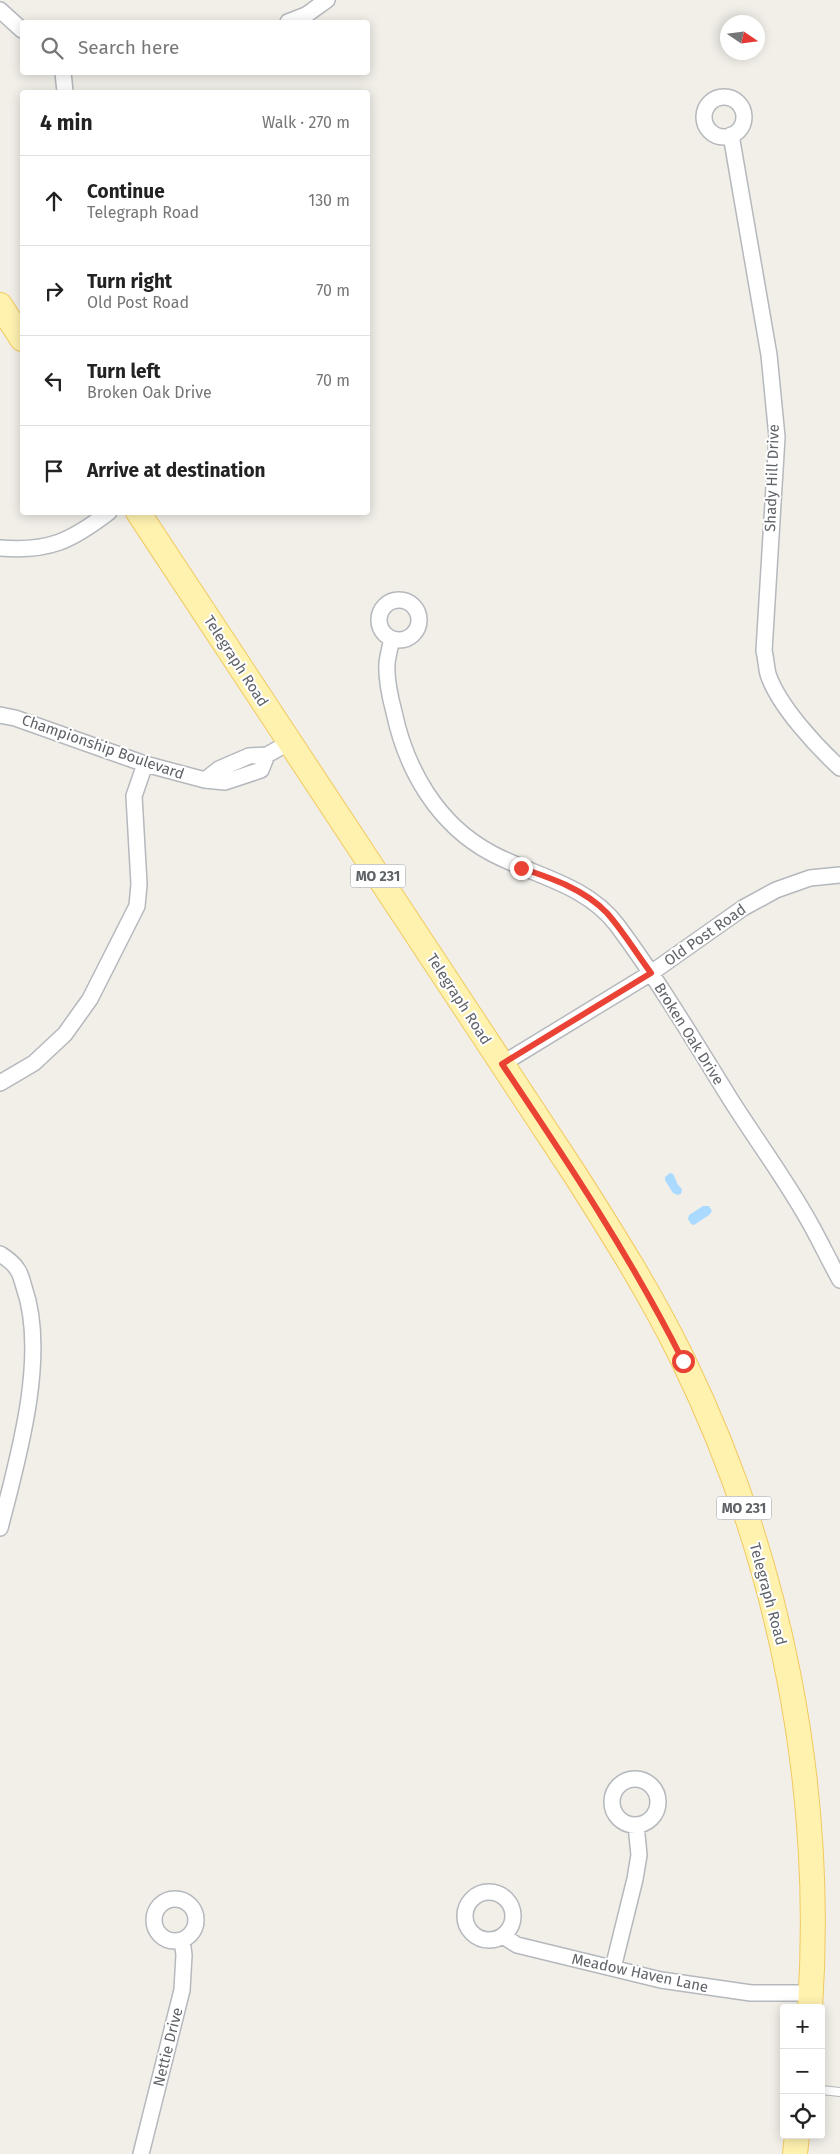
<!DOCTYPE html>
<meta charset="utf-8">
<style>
:root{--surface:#fff;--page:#f2f2f2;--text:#222;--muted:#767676;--line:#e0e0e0}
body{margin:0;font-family:"Fira Sans",sans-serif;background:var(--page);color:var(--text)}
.controls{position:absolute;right:15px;bottom:15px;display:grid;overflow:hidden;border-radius:5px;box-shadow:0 2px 12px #0003}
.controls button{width:45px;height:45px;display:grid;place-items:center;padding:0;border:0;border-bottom:1px solid var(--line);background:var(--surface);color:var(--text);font:25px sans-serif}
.compass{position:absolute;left:720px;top:15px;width:45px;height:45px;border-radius:50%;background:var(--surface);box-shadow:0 2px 12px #0003;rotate:103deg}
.stop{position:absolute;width:15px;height:15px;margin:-11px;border:4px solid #ea4335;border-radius:50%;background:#fff}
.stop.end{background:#ea4335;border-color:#fff;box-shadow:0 1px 5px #0008}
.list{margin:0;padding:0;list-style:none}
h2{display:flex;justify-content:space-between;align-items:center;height:65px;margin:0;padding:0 20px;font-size:21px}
h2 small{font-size:16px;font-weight:400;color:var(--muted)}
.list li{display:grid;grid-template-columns:32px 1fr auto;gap:15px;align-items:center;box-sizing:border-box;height:90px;padding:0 20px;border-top:1px solid var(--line)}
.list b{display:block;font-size:19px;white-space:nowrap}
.list p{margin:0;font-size:16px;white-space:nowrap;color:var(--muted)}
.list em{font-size:16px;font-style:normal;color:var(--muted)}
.icon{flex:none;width:28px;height:28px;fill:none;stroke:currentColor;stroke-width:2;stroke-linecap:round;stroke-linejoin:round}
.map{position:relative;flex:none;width:840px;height:2154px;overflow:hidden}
.search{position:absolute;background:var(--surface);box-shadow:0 2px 12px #0003;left:20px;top:20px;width:350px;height:55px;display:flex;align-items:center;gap:12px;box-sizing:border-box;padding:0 18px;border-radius:5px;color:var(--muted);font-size:19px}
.panel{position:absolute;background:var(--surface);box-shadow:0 2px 12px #0003;left:20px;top:90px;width:350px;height:425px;border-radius:5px}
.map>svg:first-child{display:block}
.water{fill:#aadaff}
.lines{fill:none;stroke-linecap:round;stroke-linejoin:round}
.service-casing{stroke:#b5b8bc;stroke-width:10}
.minor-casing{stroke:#b5b8bc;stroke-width:18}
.primary-casing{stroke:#f2c960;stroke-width:26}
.service{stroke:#fff;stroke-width:8}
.minor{stroke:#fff;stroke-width:15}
.primary{stroke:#fff2af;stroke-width:24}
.route{stroke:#ea4335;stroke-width:6}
.labels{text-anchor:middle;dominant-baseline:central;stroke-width:4;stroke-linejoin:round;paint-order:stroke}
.shield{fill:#fff;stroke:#8f9295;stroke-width:1}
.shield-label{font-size:14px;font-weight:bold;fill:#5f6368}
.street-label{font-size:15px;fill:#5f6368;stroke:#fff}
</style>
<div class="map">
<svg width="840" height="2154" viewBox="0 0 840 2154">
<rect width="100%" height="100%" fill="#f1efe8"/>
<path class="water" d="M670,1173l3,1 5,11 4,4 -1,5 -3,1 -5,-2 -8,-13v-3z
M703,1206h6l3,5 -3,4 -15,10 -3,-1 -3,-5 1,-4z"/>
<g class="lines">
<defs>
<path id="service" d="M821,2090l19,2"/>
<path id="minor" d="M0,10l22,20
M288,22l18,-7 21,-15
M63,72l2,20
M704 117a20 20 0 1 1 40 0a20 20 0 1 1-40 0Z
M731,135l38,220 8,82 -13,214c2,7 2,15 4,23 10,31 48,72 72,94
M0,548c49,4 71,-7 109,-36
M379 620a20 20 0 1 1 40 0a20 20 0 1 1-40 0Z
M392,639c-2,8 -4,16 -5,24 -1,15 3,34 7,49 12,57 43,112 97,141 43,23 95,31 126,72 41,55 76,114 112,172 27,43 58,84 82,128 10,18 19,37 29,55
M0,715l15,3 130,46 60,16 14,-11 30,-13 18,-1 23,-13
M205,780l20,2 36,-12 6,-15
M502,1064l149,-91 92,-65 33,-18 34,-12 30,-3
M0,1083l34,-20 31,-29 25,-35 47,-93 2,-22 -5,-88 11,-32
M0,1254c6,4 13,8 17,15 4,5 5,12 7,18 24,68 -6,172 -24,241
M612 1802a23 23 0 1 1 46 0a23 23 0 1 1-46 0Z
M465 1916a24 24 0 1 1 48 0a24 24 0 1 1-48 0Z
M154 1920a21 21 0 1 1 42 0a21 21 0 1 1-42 0Z
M503,1936l14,9 144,35 90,13h60
M613,1968l22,-89 4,-24 -3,-30
M141,2154l41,-164 2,-35 -2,-15"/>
<path id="primary" d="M0,305l22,34
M138,512l438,664c38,60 76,120 107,184 97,199 142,426 127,648
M795,2154l2,-19"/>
</defs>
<use href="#service" class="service-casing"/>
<use href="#minor" class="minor-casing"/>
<use href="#primary" class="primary-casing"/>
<use href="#service" class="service"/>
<use href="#minor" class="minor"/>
<use href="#primary" class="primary"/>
</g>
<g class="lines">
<path class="route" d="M521,868c30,10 63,21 86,45 16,18 29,40 44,60l-149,91c65,97 129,193 181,297"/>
</g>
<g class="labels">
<g class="shield">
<rect x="350.5" y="864.5" width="55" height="23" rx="4"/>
<rect x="716.5" y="1496.5" width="55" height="23" rx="4"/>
</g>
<g class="shield-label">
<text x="378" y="876">MO 231</text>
<text x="744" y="1508">MO 231</text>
</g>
<g class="street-label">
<text transform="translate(772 478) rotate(-88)">Shady Hill Drive</text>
<text transform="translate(236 661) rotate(57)">Telegraph Road</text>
<text transform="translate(103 747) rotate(19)">Championship Boulevard</text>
<text transform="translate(705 935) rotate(-35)">Old Post Road</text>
<text transform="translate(459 999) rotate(57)">Telegraph Road</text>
<text transform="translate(689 1034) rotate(58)">Broken Oak Drive</text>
<text transform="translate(768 1594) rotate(75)">Telegraph Road</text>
<text transform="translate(640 1973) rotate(12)">Meadow Haven Lane</text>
<text transform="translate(168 2047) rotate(-76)">Nettie Drive</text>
</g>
</g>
</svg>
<div class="controls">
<button>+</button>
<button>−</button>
<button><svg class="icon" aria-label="locate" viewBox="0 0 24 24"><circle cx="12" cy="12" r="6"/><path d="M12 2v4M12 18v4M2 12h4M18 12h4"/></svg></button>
</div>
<svg class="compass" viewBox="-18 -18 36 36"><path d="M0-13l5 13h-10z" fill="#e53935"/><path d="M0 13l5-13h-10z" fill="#767676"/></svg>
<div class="stop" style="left:683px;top:1361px"></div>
<div class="stop end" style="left:521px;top:868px"></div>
<div class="search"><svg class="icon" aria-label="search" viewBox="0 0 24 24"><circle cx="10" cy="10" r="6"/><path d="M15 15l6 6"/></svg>Search here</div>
<section class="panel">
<h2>4 min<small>Walk · 270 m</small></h2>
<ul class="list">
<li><svg class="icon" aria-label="ahead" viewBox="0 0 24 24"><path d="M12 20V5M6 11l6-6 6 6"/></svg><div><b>Continue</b><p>Telegraph Road</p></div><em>130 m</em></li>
<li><svg class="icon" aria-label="right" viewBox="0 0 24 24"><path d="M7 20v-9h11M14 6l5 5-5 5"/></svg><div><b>Turn right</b><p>Old Post Road</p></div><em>70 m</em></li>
<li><svg class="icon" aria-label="left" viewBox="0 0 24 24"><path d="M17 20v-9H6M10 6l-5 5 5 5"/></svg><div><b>Turn left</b><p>Broken Oak Drive</p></div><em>70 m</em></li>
<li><svg class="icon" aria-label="arrive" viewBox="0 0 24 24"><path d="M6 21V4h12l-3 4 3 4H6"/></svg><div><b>Arrive at destination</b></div></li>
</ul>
</section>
</div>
